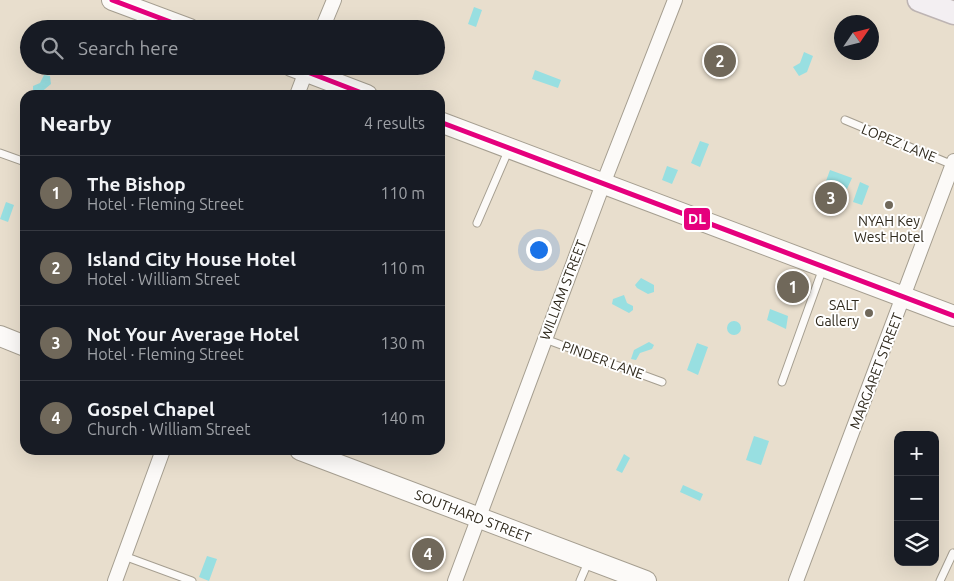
<!DOCTYPE html>
<meta charset="utf-8">
<style>
:root{--surface:#171b24;--page:#20242c;--text:#f1f3f6;--muted:#9ea1a6;--line:#363941;--accent:#70685a}
body{margin:0;font-family:Ubuntu,sans-serif;background:var(--page);color:var(--text)}
.controls{position:absolute;right:15px;bottom:15px;display:grid;overflow:hidden;border-radius:10px;box-shadow:0 5px 20px #0002}
.controls button{width:45px;height:45px;display:grid;place-items:center;padding:0;border:0;border-bottom:1px solid var(--line);background:var(--surface);color:var(--text);font:25px sans-serif}
.compass{position:absolute;left:834px;top:15px;width:45px;height:45px;border-radius:50%;background:var(--surface);box-shadow:0 5px 20px #0002;rotate:55deg}
.you{position:absolute;left:538px;top:249px;width:18px;height:18px;margin:-12px;border:4px solid #fff;border-radius:50%;background:#1a73e8;box-shadow:0 0 0 8px #1a73e833}
.badge{display:grid;place-items:center;width:32px;height:32px;border-radius:50%;background:var(--accent);color:#fff;font-size:16px;font-weight:700}
.pin{position:absolute;translate:-50% -50%;border:2px solid #fff;box-shadow:0 1px 5px #0006}
.list{margin:0;padding:0;list-style:none}
h2{display:flex;justify-content:space-between;align-items:center;height:65px;margin:0;padding:0 20px;font-size:21px}
h2 small{font-size:16px;font-weight:400;color:var(--muted)}
.list li{display:grid;grid-template-columns:32px 1fr auto;gap:15px;align-items:center;box-sizing:border-box;height:75px;padding:0 20px;border-top:1px solid var(--line)}
.list b{display:block;font-size:19px;white-space:nowrap}
.list p{margin:0;font-size:16px;white-space:nowrap;color:var(--muted)}
.list em{font-size:16px;font-style:normal;color:var(--muted)}
.icon{flex:none;width:28px;height:28px;fill:none;stroke:currentColor;stroke-width:2;stroke-linecap:round;stroke-linejoin:round}
.map{position:relative;flex:none;width:954px;height:581px;overflow:hidden}
.search{position:absolute;background:var(--surface);box-shadow:0 5px 20px #0002;left:20px;top:20px;width:425px;height:55px;display:flex;align-items:center;gap:12px;box-sizing:border-box;padding:0 18px;border-radius:28px;color:var(--muted);font-size:19px}
.panel{position:absolute;background:var(--surface);box-shadow:0 5px 20px #0002;left:20px;top:90px;width:425px;height:365px;border-radius:15px}
.map>svg:first-child{display:block}
.water{fill:#98dfe1}
.lines{fill:none;stroke-linecap:round;stroke-linejoin:round}
.lane-casing{stroke:#a59e90;stroke-width:9}
.street-casing{stroke:#a59e90;stroke-width:16}
.secondary-casing{stroke:#a59e90;stroke-width:22}
.primary-casing{stroke:#bdb4b3;stroke-width:25}
.lane{stroke:#fcfaf8;stroke-width:7}
.street{stroke:#fcfaf8;stroke-width:14}
.secondary{stroke:#fcfaf8;stroke-width:20}
.primary{stroke:#f3eff2;stroke-width:22}
.bus-1-casing{stroke:#fff;stroke-width:9}
.bus-1{stroke:#e5007d;stroke-width:5}
.poi-dot{fill:#70685a;stroke:#fff;stroke-width:2}
.labels{text-anchor:middle;dominant-baseline:central;stroke-width:4;stroke-linejoin:round;paint-order:stroke}
.street-label{font-size:14px;fill:#2f291c;stroke:#fff}
.poi-label{font-size:14px;fill:#2f291c;stroke:#fff}
.line-badge{stroke:#fff;stroke-width:2}
.badge-label{font-size:14px;text-anchor:middle;font-weight:bold;fill:#fff}
</style>
<div class="map">
<svg width="954" height="581" viewBox="0 0 954 581">
<rect width="100%" height="100%" fill="#e8decd"/>
<path class="water" d="M474,7l8,3 -6,17 -8,-3z
M804,52l9,4 -6,16 -8,4 -6,-9 7,-4z
M535,70l26,10 -3,8 -26,-9z
M44,75l6,1 1,8 -12,10 -6,-4v-4l7,-3z
M700,141l9,3 -9,23 -9,-4z
M667,166l11,4 -6,14 -10,-4z
M830,170l22,8 -5,11 -21,-8z
M860,182l9,4 -7,19 -9,-3z
M6,202l8,3 -6,17 -8,-3z
M641,278l13,7v7l-6,2 -11,-6 -2,-3z
M624,295l3,8 6,3v4l-4,3 -17,-9 1,-5z
M770,309l18,7 -2,13 -19,-9z
M727 328a7 7 0 1 1 14 0a7 7 0 1 1-14 0Z
M649,342l5,3 -2,4 -12,4 -4,7 -5,-1 3,-9z
M697,343l11,4 -10,28 -11,-5z
M754,436l15,5 -8,24 -15,-5z
M624,454l6,4 -8,15 -6,-3z
M683,485l20,9 -3,7 -20,-9z
M207,556l10,3 -8,22 -10,-4z"/>
<g class="lines">
<defs>
<path id="lane" d="M845,120l108,45
M0,153l25,9
M477,223l32,-74
M545,339l117,43
M782,382l41,-114
M124,556l68,25
M580,581l9,-21
M940,581l13,-28"/>
<path id="street" d="M322,29l12,-29
M297,95l11,-29
M115,581l48,-131
M455,581l148,-397 72,-184
M796,581l158,-420"/>
<path id="secondary" d="M112,0l78,29
M291,66l76,29
M440,122l514,194
M0,336l25,10
M300,450l346,131"/>
<path id="primary" d="M919,0l35,13"/>
</defs>
<use href="#lane" class="lane-casing"/>
<use href="#street" class="street-casing"/>
<use href="#secondary" class="secondary-casing"/>
<use href="#primary" class="primary-casing"/>
<use href="#lane" class="lane"/>
<use href="#street" class="street"/>
<use href="#secondary" class="secondary"/>
<use href="#primary" class="primary"/>
<defs>
<path id="bus-1" d="M112,0l77,29
M292,66l75,29
M440,122l514,194"/>
</defs>
<use href="#bus-1" class="bus-1-casing"/>
<use href="#bus-1" class="bus-1"/>
</g>
<g class="poi-dot">
<circle cx="889" cy="205" r="5"/>
<circle cx="869" cy="313" r="5"/>
</g>
<g class="labels">
<g class="street-label">
<text transform="translate(899 143) rotate(22)">LOPEZ LANE</text>
<text transform="translate(563 290) rotate(-69)">WILLIAM STREET</text>
<text transform="translate(603 360) rotate(20)">PINDER LANE</text>
<text transform="translate(876 371) rotate(-69)">MARGARET STREET</text>
<text transform="translate(473 516) rotate(21)">SOUTHARD STREET</text>
</g>
<g class="poi-label">
<text x="889" y="221">NYAH Key<tspan x="889" dy="16">West Hotel</tspan></text>
<text x="859" y="305" text-anchor="end">SALT<tspan x="859" dy="16">Gallery</tspan></text>
</g>
</g>
<rect class="line-badge" x="683" y="207" width="28" height="24" rx="5" fill="#e5007d"/>
<g class="badge-label">
<text x="697" y="224">DL</text>
</g>
</svg>
<div class="controls">
<button>+</button>
<button>−</button>
<button><svg class="icon" aria-label="layers" viewBox="0 0 24 24"><path d="M12 4l9 5-9 5-9-5zM3 14l9 5 9-5"/></svg></button>
</div>
<svg class="compass" viewBox="-18 -18 36 36"><path d="M0-13l5 13h-10z" fill="#e53935"/><path d="M0 13l5-13h-10z" fill="#9ea1a6"/></svg>
<div class="you"></div>
<div class="pin badge" style="left:793px;top:287px">1</div>
<div class="pin badge" style="left:720px;top:61px">2</div>
<div class="pin badge" style="left:831px;top:198px">3</div>
<div class="pin badge" style="left:428px;top:554px">4</div>
<div class="search"><svg class="icon" aria-label="search" viewBox="0 0 24 24"><circle cx="10" cy="10" r="6"/><path d="M15 15l6 6"/></svg>Search here</div>
<section class="panel">
<h2>Nearby<small>4 results</small></h2>
<ul class="list">
<li><span class="badge">1</span><div><b>The Bishop</b><p>Hotel · Fleming Street</p></div><em>110 m</em></li>
<li><span class="badge">2</span><div><b>Island City House Hotel</b><p>Hotel · William Street</p></div><em>110 m</em></li>
<li><span class="badge">3</span><div><b>Not Your Average Hotel</b><p>Hotel · Fleming Street</p></div><em>130 m</em></li>
<li><span class="badge">4</span><div><b>Gospel Chapel</b><p>Church · William Street</p></div><em>140 m</em></li>
</ul>
</section>
</div>
